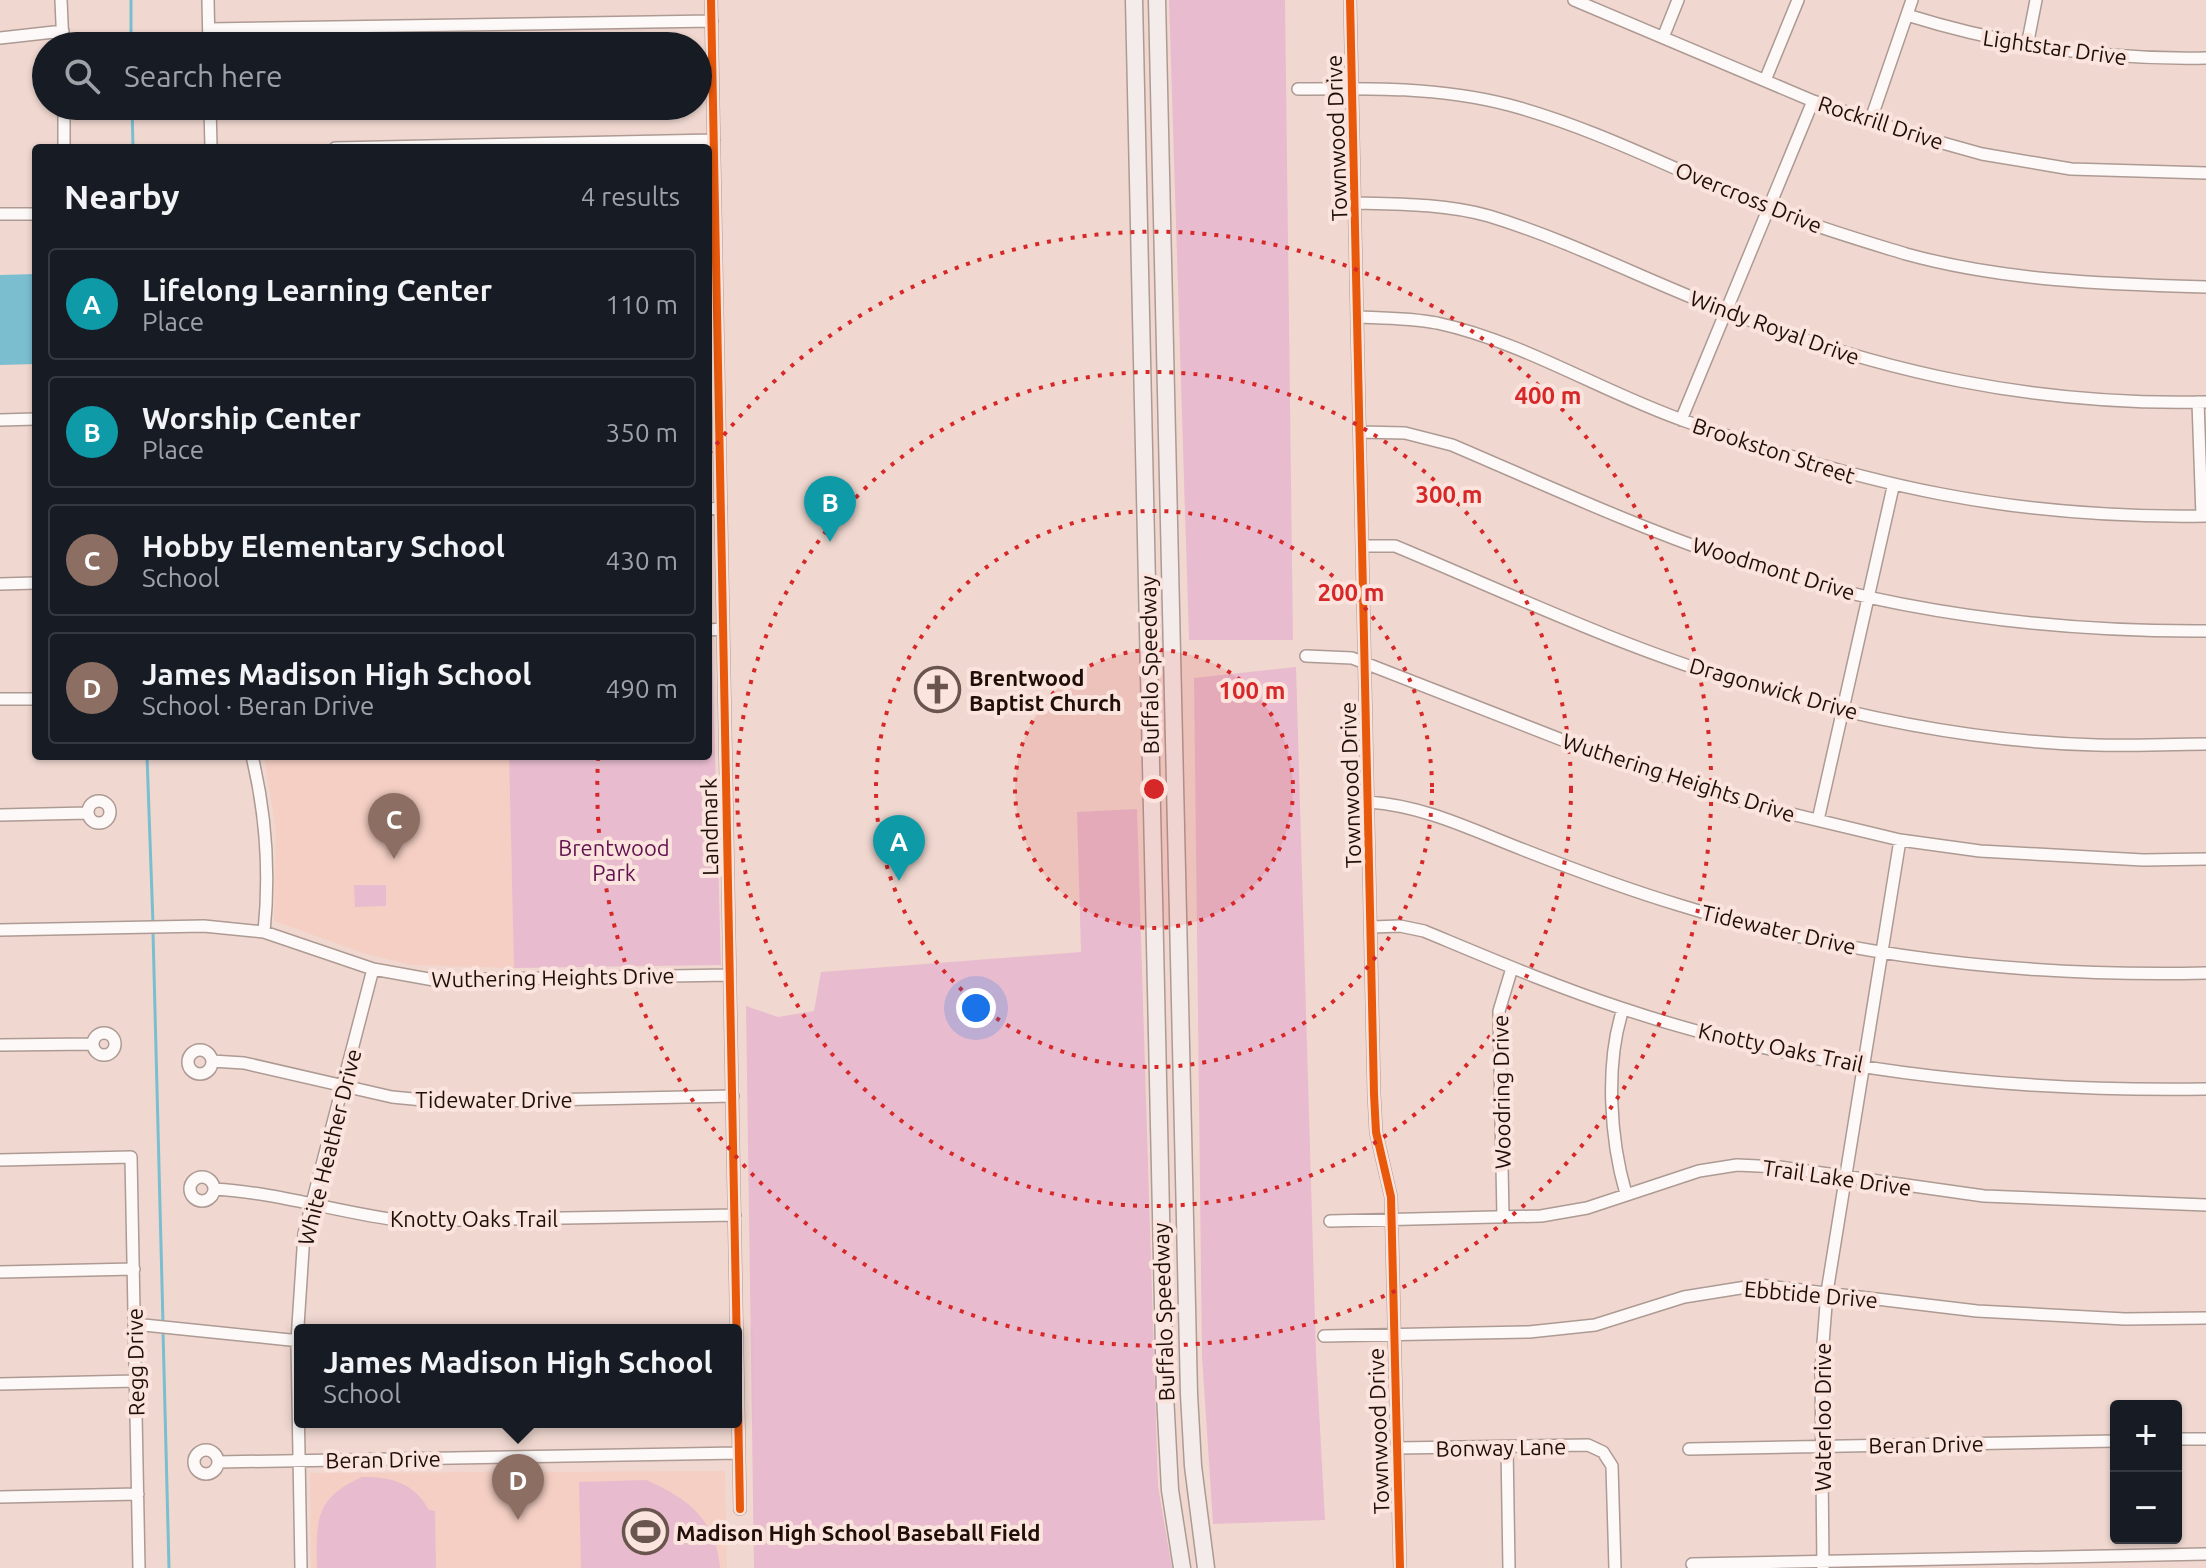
<!DOCTYPE html>
<meta charset="utf-8">
<style>
:root{--surface:#171b24;--page:#242831;--text:#f1f3f6;--muted:#9ea1a6;--line:#363941;--accent:#7c3aed}
body{margin:0;font-family:Ubuntu,sans-serif;background:var(--page);color:var(--text)}
.controls{position:absolute;right:24px;bottom:24px;display:grid;overflow:hidden;border-radius:8px;box-shadow:0 2px 6px #0004}
.controls button{width:72px;height:72px;display:grid;place-items:center;padding:0;border:0;border-bottom:2px solid var(--line);background:var(--surface);color:var(--text);font:40px sans-serif}
.you{position:absolute;left:976px;top:1008px;width:28px;height:28px;margin:-20px;border:6px solid #fff;border-radius:50%;background:#1a73e8;box-shadow:0 0 0 12px #1a73e833}
.badge{display:grid;place-items:center;width:52px;height:52px;border-radius:50%;background:var(--accent);color:#fff;font-size:26px;font-weight:700}
.pin{position:absolute;translate:-50% -66px;filter:drop-shadow(0 2px 4px #0008)}
.pin::after{content:'';position:absolute;top:42px;width:28px;height:24px;background:inherit;clip-path:polygon(0 0,100% 0,50% 100%)}
.popup{position:absolute;left:294px;top:1324px;width:448px;height:104px;box-sizing:border-box;display:grid;place-content:center;border-radius:8px;background:var(--surface);filter:drop-shadow(0 2px 6px #0005);font-size:26px;white-space:nowrap;color:var(--muted)}
.popup b{font-size:30px;color:var(--text)}
.popup::after{content:'';position:absolute;left:50%;top:100%;margin-left:-16px;border:16px solid transparent;border-top-color:var(--surface)}
.list{margin:0;padding:0;list-style:none}
h2{display:flex;justify-content:space-between;align-items:center;height:104px;margin:0;padding:0 32px;font-size:34px}
h2 small{font-size:26px;font-weight:400;color:var(--muted)}
.list li{display:grid;grid-template-columns:52px 1fr auto;gap:24px;align-items:center;box-sizing:border-box;height:112px;margin:0 16px 16px;padding:0 16px;border:2px solid var(--line);border-radius:8px}
.list b{display:block;font-size:30px;white-space:nowrap}
.list p{margin:0;font-size:26px;white-space:nowrap;color:var(--muted)}
.list em{font-size:26px;font-style:normal;color:var(--muted)}
.icon{flex:none;width:44px;height:44px;fill:none;stroke:currentColor;stroke-width:2;stroke-linecap:round;stroke-linejoin:round}
.map{position:relative;flex:none;width:2206px;height:1568px;overflow:hidden}
.search{position:absolute;background:var(--surface);box-shadow:0 2px 6px #0004;left:32px;top:32px;width:680px;height:88px;display:flex;align-items:center;gap:20px;box-sizing:border-box;padding:0 28px;border-radius:44px;color:var(--muted);font-size:30px}
.panel{position:absolute;background:var(--surface);box-shadow:0 2px 6px #0004;left:32px;top:144px;width:680px;height:616px;border-radius:8px}
.map>svg:first-child{display:block}
.built{fill:#f5cfc3}
.green{fill:#e8bcce}
.water{fill:#7bbed0}
.lines{fill:none;stroke-linecap:round;stroke-linejoin:round}
.stream{stroke:#7bbed0;stroke-width:3}
.street-casing{stroke:#ad9a93;stroke-width:14}
.secondary-casing{stroke:#ad9a93;stroke-width:19}
.street{stroke:#fdf9f8;stroke-width:11}
.secondary{stroke:#f3ecea;stroke-width:16}
.cycleway-casing{stroke:#fbe4dd;stroke-width:13}
.cycleway{stroke:#e8590c;stroke-width:8}
.ring{fill:none;stroke:#d62828;stroke-width:4;stroke-dasharray:4 8}
.labels{text-anchor:middle;dominant-baseline:central;stroke-width:8;stroke-linejoin:round;paint-order:stroke}
.street-label{font-size:22px;fill:#200e08;stroke:#fbe4dd}
.poi-label{font-size:22px;font-weight:bold;fill:#200e08;stroke:#fbe4dd;text-anchor:start}
.park-label{font-size:22px;fill:#61134f;stroke:#fbe4dd}
.centre{fill:#d62828;stroke:#fbe4dd;stroke-width:4}
.ring-label{font-size:24px;text-anchor:middle;font-weight:bold;fill:#d62828;stroke:#fbe4dd;stroke-width:8;stroke-linejoin:round;paint-order:stroke}
</style>
<div class="map">
<svg width="2206" height="1568" viewBox="0 0 2206 1568">
<rect width="100%" height="100%" fill="#f0d8d0"/>
<path class="built" d="M264,756h245l5,212 -102,-3 -46,-11 -92,-33 2,-90z
M725,1471l2,97h-416l-1,-95z"/>
<path class="green" d="M1169,0h116l8,640h-104z
M708,644h4l9,321 -207,3 -5,-212h199z
M1296,667l20,687 9,166 -112,4 -11,-168 -8,-678z
M1137,809l21,677 14,82h-418l-8,-562 32,11 36,-6 7,-39 260,-20 -4,-140z
M354,885h32v21l-31,1z
M362,1477c31,0 52,6 67,33l6,1 1,57h-119c-1,-48 -2,-70 45,-91z
M646,1480c42,18 70,40 74,88h-139l-2,-86z"/>
<path class="water" d="M36,274v90l-36,1v-90z"/>
<g class="lines">
<path class="stream" d="M131,0v46
M132,106l1,42
M147,756l6,168
M153,932l10,392
M163,1331l6,237"/>
<defs>
<path id="street" d="M61,0l2,46
M208,0l1,46
M711,0l29,1509
M1350,0l24,1094 2,38 15,65 9,371
M1574,0l239,101 101,34 68,19 89,15 135,4
M1907,15c99,31 195,45 299,43
M209,29l503,-8
M1664,35l14,-35
M0,38l63,-7
M2027,46l9,-46
M1766,78l32,-78
M1298,89c71,-1 142,-2 211,16 90,24 173,69 259,103 44,18 92,32 138,46 98,27 199,30 300,33
M64,106v42
M210,106l1,42
M1870,122l42,-122
M335,148l379,-8
M1356,203c44,1 90,1 133,13 82,25 158,65 237,95 156,62 311,95 480,91
M0,214h36
M1359,317c26,1 52,1 78,6 87,19 165,69 248,98 181,65 328,98 521,95
M2198,402l4,114
M0,420l36,-1
M1681,420l132,-319
M1360,432l45,1 47,12c89,38 178,79 270,111 156,54 319,76 484,75
M708,509l13,-1
M1363,546h32c113,47 226,101 344,136 114,35 238,60 358,63 36,1 73,-1 109,-1
M0,584l36,-1
M708,630l15,-1
M1306,656l46,2 259,101 139,45 150,36 80,11 163,9 63,-1
M0,699h36
M252,756c14,58 18,117 12,176
M88 812a11 11 0 1 1 22 0a11 11 0 1 1-22 0Z
M1369,802c56,4 103,28 155,48 51,20 102,39 155,55 170,53 349,72 527,68
M0,815l88,-2
M1818,820l75,-333
M1372,927l28,-1 24,5c65,27 130,55 197,77 187,63 389,84 585,81
M0,930l204,-4 60,6 109,37 61,11 295,-5
M1623,1009c-18,55 -13,130 3,185
M93 1044a11 11 0 1 1 22 0a11 11 0 1 1-22 0Z
M0,1045l92,-1
M188 1062a12 12 0 1 1 24 0a12 12 0 1 1-24 0Z
M212,1061l32,2 148,34 52,5 289,-6
M0,1160l131,-3 8,411
M190 1189a12 12 0 1 1 24 0a12 12 0 1 1-24 0Z
M215,1189c65,4 125,24 189,32l331,-6
M1503,1217l-4,-206 13,-43
M1330,1221l211,-5 46,-8 112,-37 38,-6 42,2 205,29 222,9
M0,1272l134,-3
M134,1324l166,17
M1324,1336l205,-4 66,-7 89,-28 75,-12 218,26 148,8 81,-1
M0,1384l136,-3
M2176,1439h30
M1507,1447l2,121
M1397,1448l191,-3 15,7 9,14 3,102
M1689,1449l427,-8
M194 1462a12 12 0 1 1 24 0a12 12 0 1 1-24 0Z
M218,1462l521,-9
M0,1497l138,-3
M1692,1564l514,-10
M301,1568l-4,-227 7,-107 69,-265
M1823,1568l-2,-199 6,-77 73,-452"/>
<path id="secondary" d="M1134,0l31,1394 5,96 12,78
M1157,0l32,1394 4,72 13,102"/>
</defs>
<use href="#street" class="street-casing"/>
<use href="#secondary" class="secondary-casing"/>
<use href="#street" class="street"/>
<use href="#secondary" class="secondary"/>
<defs>
<path id="cycleway" d="M711,0l29,1509
M1350,0l24,1094 2,38 15,65 9,371"/>
</defs>
<use href="#cycleway" class="cycleway-casing"/>
<use href="#cycleway" class="cycleway"/>
</g>
<circle cx="1154" cy="789" r="139" fill="#d62828" fill-opacity=".12"/>
<g class="ring">
<circle cx="1154" cy="789" r="139"/>
<circle cx="1154" cy="789" r="278"/>
<circle cx="1154" cy="789" r="417"/>
<path d="M709 454A557 557 0 1 1 598 760"/>
</g>
<defs>
<symbol id="church-ring" viewBox="-11 -11 22 22"><circle r="9.5" fill="#fbe4dd" stroke="#69554e" stroke-width="1.5"/><path d="M-1.2-6h2.4v3.5h3.3v2.4h-3.3V6h-2.4V-.1h-3.3v-2.4h3.3Z" fill="#69554e"/></symbol>
<symbol id="stadium-ring" viewBox="-11 -11 22 22"><circle r="9.5" fill="#fbe4dd" stroke="#69554e" stroke-width="1.5"/><path d="M0-5a6.5 5 0 1 0 0 10a6.5 5 0 1 0 0-10ZM-3.5-1.8h7v3.6h-7Z" fill="#69554e"/></symbol>
</defs>
<g fill-rule="evenodd">
<use href="#church-ring" x="912" y="664" width="51" height="51"/>
<use href="#stadium-ring" x="620" y="1506" width="51" height="51"/>
</g>
<g class="labels">
<g class="street-label">
<text transform="translate(2055 47) rotate(8)">Lightstar Drive</text>
<text transform="translate(1881 122) rotate(18)">Rockrill Drive</text>
<text transform="translate(1336 138) rotate(-92)">Townwood Drive</text>
<text transform="translate(1749 197) rotate(22)">Overcross Drive</text>
<text transform="translate(1775 327) rotate(20)">Windy Royal Drive</text>
<text transform="translate(1774 450) rotate(18)">Brookston Street</text>
<text transform="translate(1774 568) rotate(17)">Woodmont Drive</text>
<text transform="translate(1149 665) rotate(-91)">Buffalo Speedway</text>
<text transform="translate(1774 688) rotate(16)">Dragonwick Drive</text>
<text transform="translate(1679 777) rotate(18)">Wuthering Heights Drive</text>
<text transform="translate(1350 785) rotate(-92)">Townwood Drive</text>
<text transform="translate(709 827) rotate(-91)">Landmark</text>
<text transform="translate(1779 929) rotate(13)">Tidewater Drive</text>
<text transform="translate(553 977) rotate(-1)">Wuthering Heights Drive</text>
<text transform="translate(1781 1047) rotate(12)">Knotty Oaks Trail</text>
<text transform="translate(1501 1092) rotate(-91)">Woodring Drive</text>
<text x="494" y="1099">Tidewater Drive</text>
<text transform="translate(329 1147) rotate(-76)">White Heather Drive</text>
<text transform="translate(1837 1177) rotate(8)">Trail Lake Drive</text>
<text x="474" y="1218">Knotty Oaks Trail</text>
<text transform="translate(1811 1294) rotate(5)">Ebbtide Drive</text>
<text transform="translate(1163 1312) rotate(-92)">Buffalo Speedway</text>
<text transform="translate(135 1362) rotate(-91)">Regg Drive</text>
<text transform="translate(1822 1417) rotate(-90)">Waterloo Drive</text>
<text transform="translate(1378 1431) rotate(-92)">Townwood Drive</text>
<text transform="translate(1926 1444) rotate(-1)">Beran Drive</text>
<text transform="translate(1501 1447) rotate(-1)">Bonway Lane</text>
<text transform="translate(383 1459) rotate(-1)">Beran Drive</text>
</g>
<g class="poi-label">
<text x="969" y="677">Brentwood<tspan x="969" dy="25">Baptist Church</tspan></text>
<text x="676" y="1532">Madison High School Baseball Field</text>
</g>
<g class="park-label">
<text x="614" y="847">Brentwood<tspan x="614" dy="25">Park</tspan></text>
</g>
</g>
<circle cx="1154" cy="789" r="12" class="centre"/>
<g class="ring-label">
<text x="1548" y="404">400 m</text>
<text x="1449" y="503">300 m</text>
<text x="1351" y="601">200 m</text>
<text x="1252" y="699">100 m</text>
</g>
</svg>
<div class="controls">
<button>+</button>
<button>−</button>
</div>
<div class="you"></div>
<div class="pin badge" style="left:899px;top:881px;background:#0f9aa8">A</div>
<div class="pin badge" style="left:830px;top:542px;background:#0f9aa8">B</div>
<div class="pin badge" style="left:394px;top:859px;background:#8d6e63">C</div>
<div class="pin badge" style="left:518px;top:1520px;background:#8d6e63">D</div>
<div class="popup"><b>James Madison High School</b>School</div>
<div class="search"><svg class="icon" aria-label="search" viewBox="0 0 24 24"><circle cx="10" cy="10" r="6"/><path d="M15 15l6 6"/></svg>Search here</div>
<section class="panel">
<h2>Nearby<small>4 results</small></h2>
<ul class="list">
<li><span class="badge" style="background:#0f9aa8">A</span><div><b>Lifelong Learning Center</b><p>Place</p></div><em>110 m</em></li>
<li><span class="badge" style="background:#0f9aa8">B</span><div><b>Worship Center</b><p>Place</p></div><em>350 m</em></li>
<li><span class="badge" style="background:#8d6e63">C</span><div><b>Hobby Elementary School</b><p>School</p></div><em>430 m</em></li>
<li><span class="badge" style="background:#8d6e63">D</span><div><b>James Madison High School</b><p>School · Beran Drive</p></div><em>490 m</em></li>
</ul>
</section>
</div>
